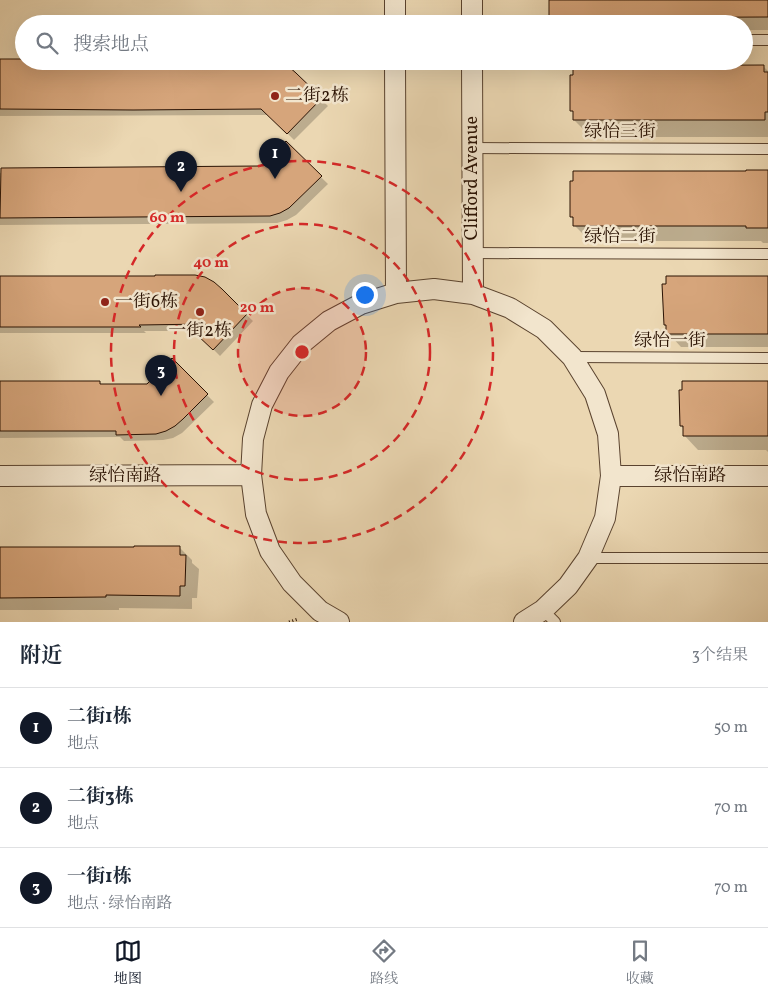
<!DOCTYPE html>
<html lang="zh">
<meta charset="utf-8">
<style>
:root{--surface:#fff;--page:#f2f2f3;--text:#1f2937;--muted:#747a83;--line:#e0e1e3;--accent:#111827}
body{margin:0;font-family:Vollkorn,"Noto Serif SC",serif;background:var(--page);color:var(--text)}
.you{position:absolute;left:364px;top:294px;width:18px;height:18px;margin:-12px;border:4px solid #fff;border-radius:50%;background:#1a73e8;box-shadow:0 0 0 8px #1a73e833}
.badge{display:grid;place-items:center;width:32px;height:32px;border-radius:50%;background:var(--accent);color:#fff;font-size:16px;font-weight:700}
.pin{position:absolute;translate:-50% -41px;filter:drop-shadow(0 1px 2px #0008)}
.pin::after{content:'';position:absolute;top:26px;width:18px;height:15px;background:inherit;clip-path:polygon(0 0,100% 0,50% 100%)}
.list{margin:0;padding:0;list-style:none}
h2{display:flex;justify-content:space-between;align-items:center;height:65px;margin:0;padding:0 20px;font-size:21px}
h2 small{font-size:16px;font-weight:400;color:var(--muted)}
.list li{display:grid;grid-template-columns:32px 1fr auto;gap:15px;align-items:center;box-sizing:border-box;height:80px;padding:0 20px;border-top:1px solid var(--line)}
.list b{display:block;font-size:19px;white-space:nowrap}
.list p{margin:0;font-size:16px;white-space:nowrap;color:var(--muted)}
.list em{font-size:16px;font-style:normal;color:var(--muted)}
.icon{flex:none;width:28px;height:28px;fill:none;stroke:currentColor;stroke-width:2;stroke-linecap:round;stroke-linejoin:round}
.map{position:relative;flex:none;width:768px;height:622px;overflow:hidden}
.search{position:absolute;background:var(--surface);box-shadow:0 5px 20px #0002;left:15px;right:15px;top:15px;height:55px;display:flex;align-items:center;gap:12px;box-sizing:border-box;padding:0 18px;border-radius:28px;color:var(--muted);font-size:19px}
.sheet{height:305px;background:var(--surface)}
nav{display:flex;justify-content:space-around;align-items:center;box-sizing:border-box;height:70px;border-top:1px solid var(--line);background:var(--surface);font-size:14px;color:var(--muted)}
nav a{display:grid;justify-items:center;gap:2px}
nav .on{color:var(--accent)}
.map>svg:first-child{display:block}
.shadow{fill:#0003}
.building{fill:#d6a57b;stroke:#2a1203}
.lines{fill:none;stroke-linecap:round;stroke-linejoin:round}
.lane-casing{stroke:#5a432f;stroke-width:12}
.street-casing{stroke:#5a432f;stroke-width:22}
.path{stroke:#2a1203;stroke-width:3;stroke-dasharray:1 2.5;stroke-linecap:butt}
.lane{stroke:#f2e5cd;stroke-width:10}
.street{stroke:#f2e5cd;stroke-width:20}
.ring{fill:none;stroke:#d62828;stroke-width:2.5;stroke-dasharray:9 6}
.poi-dot{fill:#8f2418;stroke:#f2e5cd;stroke-width:2}
.labels{text-anchor:middle;dominant-baseline:central;stroke-width:5;stroke-linejoin:round;paint-order:stroke}
.poi-label{font-size:18px;fill:#2a1203;stroke:#f2e5cd;text-anchor:start}
.street-label{font-size:18px;fill:#2a1203;stroke:#f2e5cd}
.centre{fill:#d62828;stroke:#f2e5cd;stroke-width:2.5}
.ring-label{font-size:15px;text-anchor:middle;font-weight:bold;fill:#d62828;stroke:#f2e5cd;stroke-width:5;stroke-linejoin:round;paint-order:stroke}
</style>
<div class="map">
<svg width="768" height="622" viewBox="0 0 768 622">
<rect width="100%" height="100%" fill="#ebd7b2"/>
<filter id="stains"><feTurbulence type="fractalNoise" baseFrequency=".004" numOctaves="4"/><feColorMatrix values="0 0 0 0 .2 0 0 0 0 .09 0 0 0 0 .02 0 0 0 .5 -.17"/></filter>
<radialGradient id="worn" r=".72"><stop offset=".6" stop-color="#630" stop-opacity="0"/><stop offset="1" stop-color="#630" stop-opacity=".3"/></radialGradient>
<path class="shadow" d="M550,0h218v30h-24v-6h-188l-6,-6z
M0,60l287,7 41,39 -34,34 -25,-25 -269,1z
M763,66l5,5v66h-177l-17,-17v-7l-3,-3z
M286,143l42,41 -32,31 -9,5 -10,3 -277,2v-52l261,-5z
M768,171v72h-5l-2,-2h-171l-16,-16v-6l-3,-3z
M768,277v70h-87l-13,-14 -1,-5 -2,-3z
M0,278l213,5 40,38 -33,35 -22,-22 3,-3h-57l2,2h-146z
M172,360l42,42 -32,31 -9,5 -10,2 -39,1 -4,-4 -120,1v-56h99l3,3h45z
M768,381v71l-2,-2h-68l-14,-15v-6l-3,-3 2,-35z
M179,547l13,13v3l7,6 -2,29h-5v11l-73,-1v2h-119v-62z"/>
<path class="building" d="M549,0h219v17l-219,1z
M0,59h24v2h254l10,5 8,7 26,25 -35,36 -26,-25 -128,1 -133,-1z
M764,65v7h4v40h-3v8h-192v-9h-3v-36h3v-9z
M286,141l36,35 -33,32 -9,5 -10,3 -270,2 1,-50 260,-2z
M746,170h22v58h-22v-2h-173v-9h-3v-36h3v-10h173z
M155,275h40l10,2 9,5 8,7 25,25 -34,36 -17,-16 10,-10 -67,1 2,2h-141v-51h155z
M666,276h102v58h-102v-9h-2l-2,-41h4z
M172,358l36,36 -25,25 -8,7 -9,5 -10,3 -40,1v-4h-116v-50h100v3h47z
M682,381h86v55h-85v-10h-3l-1,-36h3z
M134,546h46v9h6l-1,31h-5v10l-74,-1v2l-106,1v-51h134z"/>
<g class="lines">
<defs>
<path id="lane" d="M744,40h24
M472,148l296,1
M473,253l295,1
M572,357l196,1
M588,558h180
M543,610l12,12"/>
<path id="street" d="M395,0v24
M472,0v24
M395,61l1,232
M472,61l1,233
M0,476l251,-1
M611,476h157
M339,622l-19,-11 -28,-28 -22,-32 -14,-37 -5,-39 2,-36 9,-34 17,-33 22,-28 28,-23 32,-17 35,-11 38,-4 39,5 37,14 34,21 28,28 23,37 13,40 3,42 -6,42 -17,40 -20,28 -25,24 -19,12"/>
</defs>
<use href="#lane" class="lane-casing"/>
<use href="#street" class="street-casing"/>
<path class="path" d="M289,622l9,-3"/>
<use href="#lane" class="lane"/>
<use href="#street" class="street"/>
</g>
<circle cx="302" cy="352" r="64" fill="#d62828" fill-opacity=".12"/>
<g class="ring">
<circle cx="302" cy="352" r="64"/>
<circle cx="302" cy="352" r="128"/>
<circle cx="302" cy="352" r="191"/>
</g>
<g class="poi-dot">
<circle cx="275" cy="96" r="5"/>
<circle cx="105" cy="302" r="5"/>
<circle cx="200" cy="312" r="5"/>
</g>
<g class="labels">
<g class="poi-label">
<text x="285" y="96">二街2栋</text>
<text x="115" y="302">一街6栋</text>
<text x="200" y="331" text-anchor="middle">一街2栋</text>
</g>
<g class="street-label">
<text x="620" y="132">绿怡三街</text>
<text transform="translate(472 178) rotate(-90)">Clifford Avenue</text>
<text x="620" y="237">绿怡二街</text>
<text x="670" y="341">绿怡一街</text>
<text x="125" y="476">绿怡南路</text>
<text x="690" y="476">绿怡南路</text>
</g>
</g>
<circle cx="302" cy="352" r="8" class="centre"/>
<g class="ring-label">
<text x="167" y="222">60 m</text>
<text x="211" y="267">40 m</text>
<text x="257" y="312">20 m</text>
</g>
<rect width="100%" height="100%" filter="url(#stains)"/>
<rect width="100%" height="100%" fill="url(#worn)"/>
</svg>
<div class="you"></div>
<div class="pin badge" style="left:275px;top:179px">1</div>
<div class="pin badge" style="left:181px;top:192px">2</div>
<div class="pin badge" style="left:161px;top:396px">3</div>
<div class="search"><svg class="icon" aria-label="search" viewBox="0 0 24 24"><circle cx="10" cy="10" r="6"/><path d="M15 15l6 6"/></svg>搜索地点</div>
</div>
<section class="sheet">
<h2>附近<small>3个结果</small></h2>
<ul class="list">
<li><span class="badge">1</span><div><b>二街1栋</b><p>地点</p></div><em>50 m</em></li>
<li><span class="badge">2</span><div><b>二街3栋</b><p>地点</p></div><em>70 m</em></li>
<li><span class="badge">3</span><div><b>一街1栋</b><p>地点 · 绿怡南路</p></div><em>70 m</em></li>
</ul>
</section>
<nav>
<a class="on"><svg class="icon" aria-label="map" viewBox="0 0 24 24"><path d="M3 6l6-2 6 2 6-2v14l-6 2-6-2-6 2zM9 4v14M15 6v14"/></svg>地图</a>
<a><svg class="icon" aria-label="directions" viewBox="0 0 24 24"><path d="M12 3l9 9-9 9-9-9zM9 14v-3h6M13 9l2 2-2 2"/></svg>路线</a>
<a><svg class="icon" aria-label="saved" viewBox="0 0 24 24"><path d="M7 4h10v16l-5-4-5 4z"/></svg>收藏</a>
</nav>
